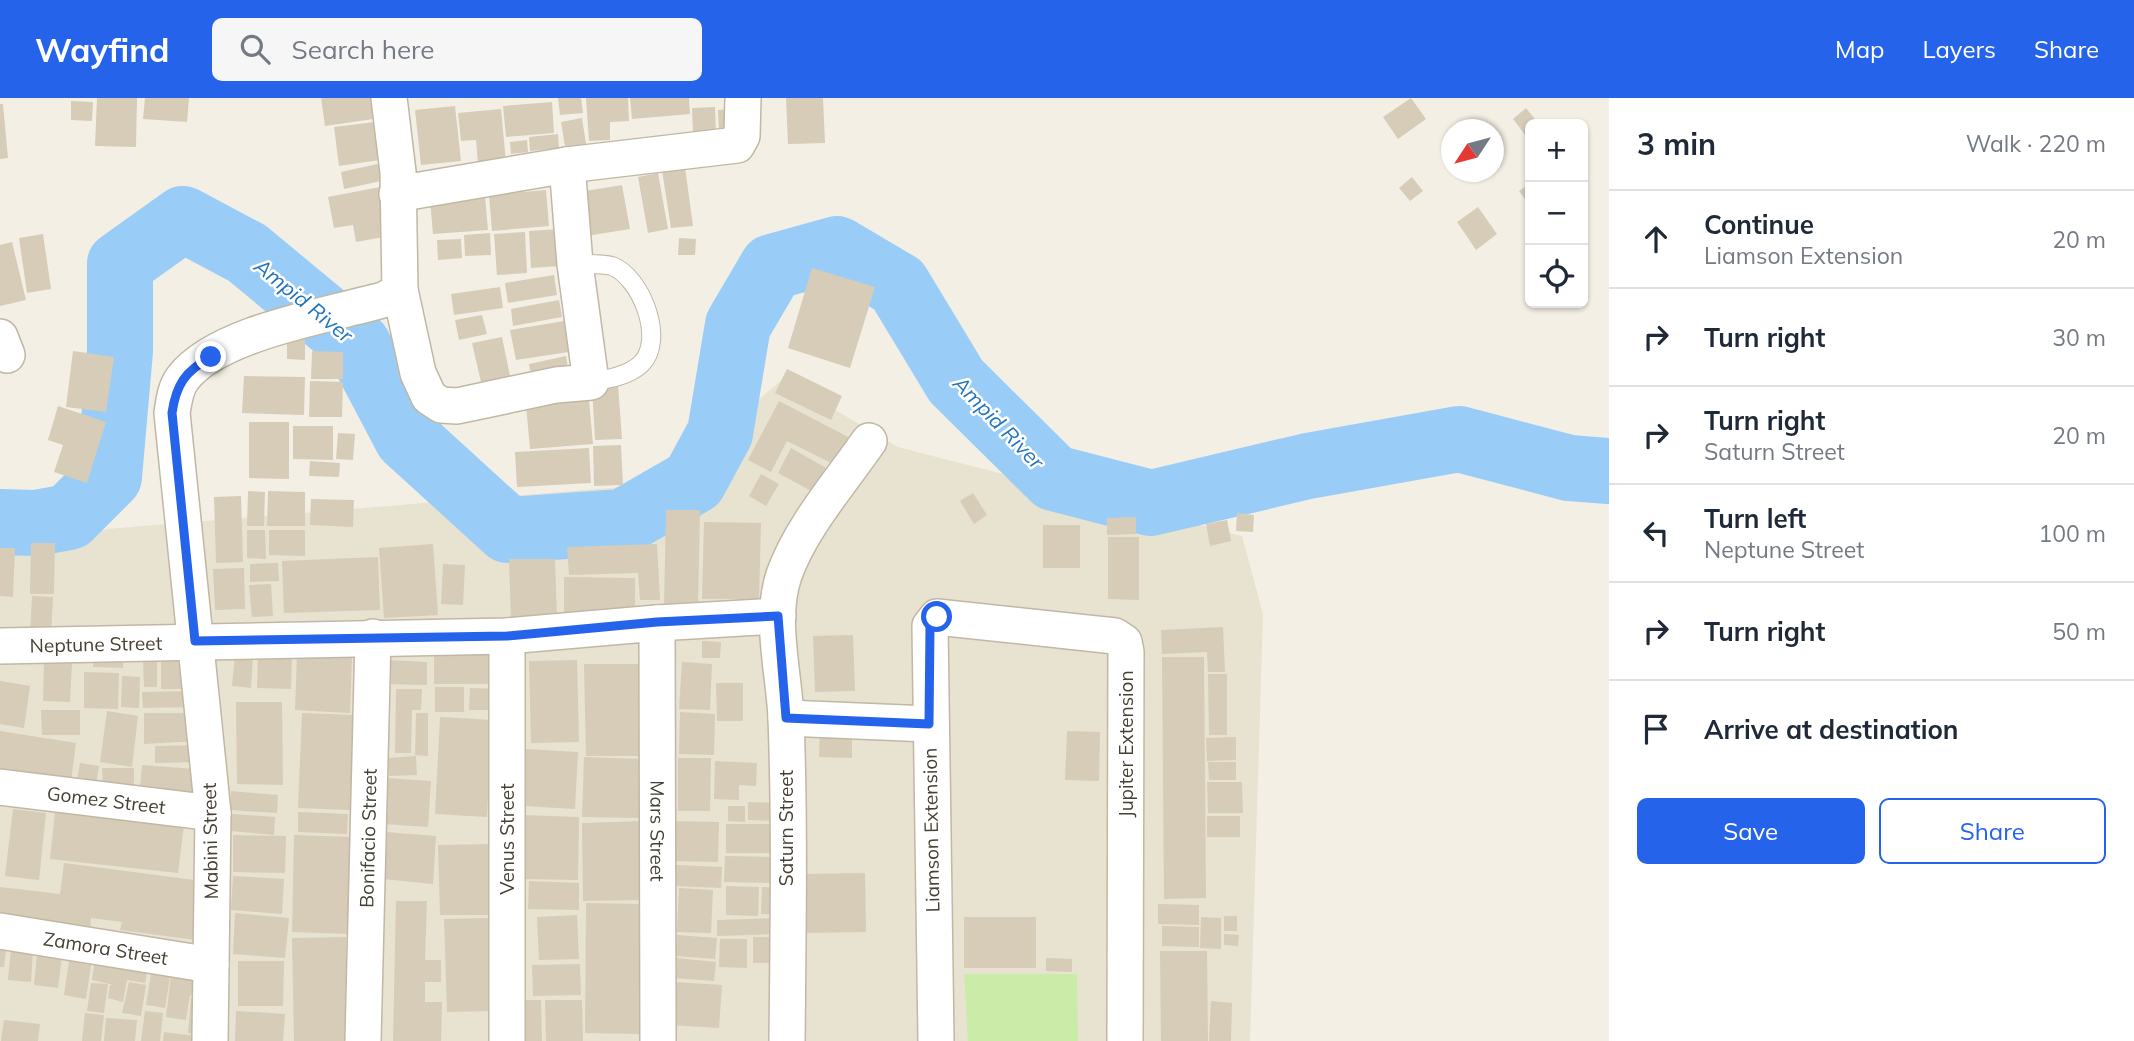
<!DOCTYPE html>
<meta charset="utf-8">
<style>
:root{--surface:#fff;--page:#f6f6f7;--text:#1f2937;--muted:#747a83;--line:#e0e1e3;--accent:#2563eb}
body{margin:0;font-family:Mulish,sans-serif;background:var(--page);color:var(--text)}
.controls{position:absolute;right:21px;top:21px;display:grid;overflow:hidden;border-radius:10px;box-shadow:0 2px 5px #0004}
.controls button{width:63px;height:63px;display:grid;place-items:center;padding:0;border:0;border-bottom:2px solid var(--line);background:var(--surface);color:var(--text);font:35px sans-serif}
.compass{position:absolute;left:1441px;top:21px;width:63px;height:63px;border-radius:50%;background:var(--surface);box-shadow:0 2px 5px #0004;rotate:234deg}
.stop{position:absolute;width:21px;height:21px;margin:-16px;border:5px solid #2563eb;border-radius:50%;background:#fff}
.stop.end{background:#2563eb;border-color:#fff;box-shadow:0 2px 7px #0008}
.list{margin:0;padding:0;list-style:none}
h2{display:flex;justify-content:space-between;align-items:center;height:91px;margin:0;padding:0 28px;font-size:30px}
h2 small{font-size:23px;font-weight:400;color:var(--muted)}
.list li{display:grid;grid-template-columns:46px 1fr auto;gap:21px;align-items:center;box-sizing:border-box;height:98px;padding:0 28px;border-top:2px solid var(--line)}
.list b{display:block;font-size:26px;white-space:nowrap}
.list p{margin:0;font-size:23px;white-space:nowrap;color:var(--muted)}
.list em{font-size:23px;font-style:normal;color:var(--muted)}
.actions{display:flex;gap:14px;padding:21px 28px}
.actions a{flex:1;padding:16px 0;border:2px solid var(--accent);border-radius:10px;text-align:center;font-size:24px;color:var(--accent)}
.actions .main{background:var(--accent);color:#fff}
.icon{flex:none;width:38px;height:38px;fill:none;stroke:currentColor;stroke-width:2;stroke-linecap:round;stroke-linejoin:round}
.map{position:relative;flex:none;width:1609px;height:943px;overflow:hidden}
header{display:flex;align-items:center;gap:42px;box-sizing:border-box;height:98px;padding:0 35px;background:var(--accent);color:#fff}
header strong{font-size:33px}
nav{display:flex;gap:38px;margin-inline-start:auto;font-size:24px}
.search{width:490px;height:63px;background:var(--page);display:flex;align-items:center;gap:18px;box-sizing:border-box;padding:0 24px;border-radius:10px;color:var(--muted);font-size:26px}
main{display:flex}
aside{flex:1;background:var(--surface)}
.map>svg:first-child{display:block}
.residential{fill:#e8e2d1}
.green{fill:#cbeca8}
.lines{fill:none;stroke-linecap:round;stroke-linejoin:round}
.river{stroke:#99cdf7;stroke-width:66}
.building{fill:#d6ccb8}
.lane-casing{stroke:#c0b8a5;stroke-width:20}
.street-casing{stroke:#c0b8a5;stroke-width:38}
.lane{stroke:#fff;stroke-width:18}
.street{stroke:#fff;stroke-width:35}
.route{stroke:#2563eb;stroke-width:9}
.labels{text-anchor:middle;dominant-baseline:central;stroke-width:5;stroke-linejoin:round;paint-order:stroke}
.street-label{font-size:19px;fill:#464033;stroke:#fff}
.water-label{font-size:21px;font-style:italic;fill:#2275bc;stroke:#fff}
</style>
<header>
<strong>Wayfind</strong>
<div class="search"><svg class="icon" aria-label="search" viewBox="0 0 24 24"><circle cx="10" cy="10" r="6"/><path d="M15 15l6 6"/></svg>Search here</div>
<nav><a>Map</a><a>Layers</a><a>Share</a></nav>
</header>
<main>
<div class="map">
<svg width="1609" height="943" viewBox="0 0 1609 943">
<rect width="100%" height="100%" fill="#f4efe4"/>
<path class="residential" d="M783,281l115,68 344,89 21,78 -13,427h-1250v-492l30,7 77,-27 551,-45z"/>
<path class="green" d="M964,876h113l1,67h-110z"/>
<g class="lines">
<path class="river" d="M0,424l36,1 33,-6 40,-40 11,-126v-87l63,-45 64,34 111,92 49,93 101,92 115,-8 71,-41 26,-48 18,-108 34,-58 65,-18 61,36 58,96 98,97 97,25 157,-37 151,-27 110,29 40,3"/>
</g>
<path class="building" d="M97,0h40l-1,49 -41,-1z
M145,0h44l-2,24 -44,-3z
M321,0h63l3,19 -62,9z
M558,0h23l2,15 -23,2z
M586,0h42l1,23 -19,1v18l-21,1z
M630,0h59l1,16 -58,5z
M786,0h37l2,45 -37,1z
M1411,0l15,21 -28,20 -15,-22z
M71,3l22,1 -1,19 -21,-1z
M552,4l2,31 -48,4 -3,-31z
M0,6h3l5,54 -8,1z
M455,8l6,55 -40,4 -6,-55z
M715,9l1,27h-23l-1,-26z
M1526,10l13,16h-9v9l-4,3 -13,-17z
M501,11l5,53 -28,3 -2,-25 -15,1 -3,-28z
M733,11l1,24h-15l-1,-23z
M582,20l4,26 -21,3 -4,-25z
M375,24l5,38 -41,6 -5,-39z
M558,36l1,14 -29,3 -1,-14z
M527,42l1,12 -17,2 -1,-12z
M684,62l9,66 -22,2 -10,-64z
M391,63l4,17 -51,11 -3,-17z
M658,75l10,56 -20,4 -10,-56z
M1412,79l11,14 -13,10 -11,-13z
M1530,85v23l-11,-15z
M622,87l8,44 -44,7 -7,-44z
M385,88l10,49 -39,7 -3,-17 -19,3 -6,-31z
M546,92l3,36 -57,5 -3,-36z
M485,98l3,34 -55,4 -3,-34z
M1478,109l19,27 -21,16 -19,-28z
M559,131l2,37 -30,2 -2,-37z
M525,134l2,41 -30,2 -3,-41z
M490,135l1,22 -26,1 -1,-21z
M43,136l8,55 -24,4 -8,-55z
M679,140l17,1 -1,16h-17z
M461,141l1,19 -24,2 -1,-20z
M12,144l14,58 -26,6v-61z
M812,170l63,19 -25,81 -62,-20z
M554,177l3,20 -49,8 -3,-20z
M500,189l3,21 -49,7 -3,-21z
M559,202l3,17 -49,9 -2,-17z
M482,217l5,19 -28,6 -4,-20z
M564,223l5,31 -53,8 -6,-30z
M287,232l18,1v29l-18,-1z
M502,239l8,39 -29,6 -9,-39z
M73,253l41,6 -8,55 -40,-5z
M312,253l31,1v27h-32z
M566,258l2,12 -37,8 -2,-12z
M787,271l55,27 -11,24 -56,-27z
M244,278l61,1 -1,38 -62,-2z
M310,283l33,1 -1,35h-33z
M618,287l4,54 -27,1 -3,-53z
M588,291l5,55 -63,5 -5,-55z
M779,303l73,38 -15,27 -50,-25 -16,31 -23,-12z
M58,308l48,16 -19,61 -33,-11 9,-27 -15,-5z
M249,324h40v57l-40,-1z
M293,328h40v34l-40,-1z
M338,335l17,1 -2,26 -17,-1z
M621,347l2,40 -29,1 -1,-40z
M589,350l2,35 -74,4 -2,-35z
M791,350l35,20 -13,24 -35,-19z
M310,363l30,2 -1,14 -30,-1z
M761,376l18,10 -13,22 -17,-10z
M248,393l17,1 -1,34h-17z
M268,393l37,1v34h-38z
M973,395l14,22 -13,9 -14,-23z
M241,398l2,66 -27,1 -2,-66z
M311,401l43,1 -1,27 -43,-2z
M666,412h34l-2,96 -34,-1z
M1237,415l17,2 -1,17 -17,-1z
M1136,419v17l-29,1v-17z
M1227,422l4,21 -21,5 -4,-22z
M704,424l57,1 -2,76h-57z
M1043,427h37v43h-37z
M247,432h18l1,29 -19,-1z
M269,432h36v26l-36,-1z
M1108,439h31v63l-31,-1z
M31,445h24l-1,51h-24z
M433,446l5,71 -54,3 -5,-70z
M657,446l3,56h-20l-2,-27 -69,2 -2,-28z
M0,450h15l-2,49 -13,-1z
M378,459l2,53 -96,3 -2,-52z
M509,461h46l2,61 -46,1z
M278,465l1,18 -29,1v-18z
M443,466l22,1 -2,40 -22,-1z
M244,470l1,41 -30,1 -2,-41z
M564,479l71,1v44l-71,-1z
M271,486l2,32 -21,1 -3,-32z
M32,498l21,1 -2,37 -21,-1z
M1223,529l2,45h-17l-1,-20 -45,2 -1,-24z
M853,537l2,56 -40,1 -2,-56z
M702,543l19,1 -1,16h-18z
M434,547h58l1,39h-59z
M94,548l30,2 -1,20 -30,-1z
M235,557l18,1 -2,32 -19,-2z
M258,557l34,1 -1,33 -34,-1z
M297,557l55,3 -2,55 -55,-3z
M1162,559h42l2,241 -42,1z
M157,561v28h-13l-1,-27z
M193,561v30h-32v-29z
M386,562l41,2v23l-42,-1z
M577,562l2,82 -48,1 -2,-82z
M682,564l30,2 -2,46 -31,-1z
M44,565h28l-2,39 -27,-1z
M584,566h55l1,92h-54z
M84,574l35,1 -1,36 -34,-1z
M1208,576h19v61h-18z
M122,578l18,1 -1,31 -18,-1z
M0,583l30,5 -6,42 -24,-4z
M716,585h27v38h-26z
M435,589h29v25h-29z
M470,590l27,1v21h-28z
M396,591h26l-1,21h-9l-1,43h-16z
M195,593v16l-52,1 -1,-16z
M236,604h46l1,83 -46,-1z
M41,612h39v25h-38z
M107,613l31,5 -6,51 -32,-5z
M680,614l35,2 -1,41 -35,-1z
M144,615h52l2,28 -54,3z
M302,615l53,2 -5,95 -52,-2z
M416,615h12v43l-13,-1z
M440,619l52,3 -5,97 -52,-3z
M820,632l32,1v27l-33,-1z
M0,633l76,12 -6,46 -70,-11z
M1067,633l33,1 -1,49 -34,-1z
M1236,639v23l-29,1 -1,-23z
M201,647v17l-46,1v-17z
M526,651l52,3 -3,57 -52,-3z
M416,658l1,19 -28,1 -1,-18z
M584,659l59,2 -2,59 -59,-1z
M678,660h33l-1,53h-32z
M715,663l42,2 -1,23 -17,-1v15l-25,-1z
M1208,664h28v18h-27z
M80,665l19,3 -5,32 -19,-4z
M142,667l53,4 -2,34 -54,-4z
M102,670h32v34l-31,-14z
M387,680l44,3 -3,46 -44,-3z
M1207,684h35l1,31h-35z
M231,693l47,4 -1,18 -47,-3z
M748,704l28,1v18l-28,-1z
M728,708h17v16l-17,-1z
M13,711l33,4 -7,67 -34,-4z
M55,714l129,13 -6,48 -128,-14z
M298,714l50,2 -1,20 -49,-2z
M232,716l43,3 -1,18 -43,-4z
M523,717l56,2 -1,63 -56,-1z
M1207,718h33v21h-33z
M644,723l2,79 -63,1 -1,-78z
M670,723l49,1 -1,40 -49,-1z
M726,726h52l-1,29h-51z
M386,734l50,4 -3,48 -50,-5z
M233,737l53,1 -1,37 -52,-1z
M294,737l57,2 -3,97 -56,-2z
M489,746l2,71h-51l-2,-70z
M725,758l53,1 -1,26 -53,-1z
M64,765l146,19 -7,59 -83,-11 2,-8 -31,-4 -1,11 -90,-12v-30l60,7z
M676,767l46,2 -1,21 -46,-2z
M865,775l1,59 -63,1 -1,-59z
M233,778l51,3 -2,35 -51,-4z
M529,783l50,2v27l-51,-1z
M726,788l33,1 -1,29 -32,-1z
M762,789l17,1 -2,27 -16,-1z
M679,790l34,2 -2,43 -34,-1z
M396,803h31l-2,59h16v22h-16v20h17l-1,39h-48z
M586,805l57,1 -1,130 -57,-1z
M1158,806l41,1v20l-41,-1z
M235,815l54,5 -4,40 -52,-4z
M577,817l2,44 -40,1 -2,-43z
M1224,818h13v15h-13z
M964,819h72v51h-72z
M1201,819l20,1v31l-21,-1z
M492,820l3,93 -48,1 -3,-93z
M779,820v16l-62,2v-16z
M1162,828l37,1v20l-37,-1z
M1224,836l15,1 -1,11 -14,-1z
M677,837l40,3 -2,21 -40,-3z
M346,839l2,104h-54l-2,-103z
M753,839h24v26h-24z
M0,841l7,1 -3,27h-4z
M720,841h27v29l-28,-1z
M38,846l25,4 -5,40 -24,-3z
M11,850l22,2 -2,32 -23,-2z
M1160,853h47l1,90h-47z
M96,855l53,10 -4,20 -18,-3 -4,22 -15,-4 2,-13h4l-22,-5z
M676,860l40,4 -2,19 -40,-3z
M1046,860l26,1v13l-26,-1z
M69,863l22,4 -5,34 -22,-4z
M238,863h46l-1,45h-45z
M580,866l1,31 -48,1 -1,-31z
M151,876l19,3 -5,31 -19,-3z
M171,877l32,4 -3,18 -10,-2 -4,25 -20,-3z
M129,884l17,3 -5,31 -19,-3z
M674,884l48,3 -3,43 -48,-3z
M91,885l17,1 -4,29 -17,-2z
M191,900l14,1 -2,35 -15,-1z
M523,902h18l1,41h-19z
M545,902h37l1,41h-37z
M1211,903l21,2 -1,38h-22z
M145,913l18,2 -3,28h-19z
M236,913l49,3 -2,27h-48z
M85,915l19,2 -3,26h-19z
M106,920l31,2 -2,21h-31z
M4,922l36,4 -2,17h-37z
M164,934l39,5v4h-40z"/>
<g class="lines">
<defs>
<path id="lane" d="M575,166c11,0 27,-1 37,2 29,11 54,74 29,98 -13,12 -33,15 -50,18"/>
<g id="street">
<path d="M389,0l9,74 2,118 18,83 11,24 12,8 16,1 99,-21 35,-3 -16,-118 -8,-99"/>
<path d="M397,96l170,-29 170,-20 5,-9 1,-38"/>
<path d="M0,239l7,18"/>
<path id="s1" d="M657,525l1,418"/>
<path d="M507,538v405"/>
<path id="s2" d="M0,548l507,-10 150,-13 121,-7"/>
<path d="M786,620l143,6"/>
<path id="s3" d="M0,689l213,26"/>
<path id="s4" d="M0,833l211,34"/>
<path d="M210,943l3,-228 -41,-400c2,-12 3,-25 11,-35 35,-46 148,-63 203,-79l14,-9"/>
<path id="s5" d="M363,943l10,-404"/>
<path d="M787,943c1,-107 3,-216 -1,-323 -2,-46 -17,-99 -2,-143 17,-48 56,-92 85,-134"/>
<path d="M936,943l-6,-415 7,-9 178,19 9,6 2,10 -1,389"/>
</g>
</defs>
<use href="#lane" class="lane-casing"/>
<use href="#street" class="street-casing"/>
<use href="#lane" class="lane"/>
<use href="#street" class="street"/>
</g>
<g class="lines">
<path class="route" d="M211,259c-26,14 -35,28 -39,56l23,228 312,-5 150,-14 121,-6 8,102 143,6 1,-98 7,-9"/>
</g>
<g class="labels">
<g class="street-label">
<text stroke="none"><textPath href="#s2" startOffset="96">Neptune Street</textPath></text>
<text transform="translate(1126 646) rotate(-90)">Jupiter Extension</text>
<text stroke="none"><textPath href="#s3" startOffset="107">Gomez Street</textPath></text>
<text transform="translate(786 730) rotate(-90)">Saturn Street</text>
<text transform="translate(931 732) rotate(-91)">Liamson Extension</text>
<text stroke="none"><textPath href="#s1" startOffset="208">Mars Street</textPath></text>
<text stroke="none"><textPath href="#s5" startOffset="203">Bonifacio Street</textPath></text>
<text transform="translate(507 741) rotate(-90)">Venus Street</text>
<text transform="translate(210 743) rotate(-91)">Mabini Street</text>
<text stroke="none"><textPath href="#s4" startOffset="107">Zamora Street</textPath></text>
</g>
<g class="water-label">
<text transform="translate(304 202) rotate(39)">Ampid River</text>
<text transform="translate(999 324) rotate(46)">Ampid River</text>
</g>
</g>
</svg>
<div class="controls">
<button>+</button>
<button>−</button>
<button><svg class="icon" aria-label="locate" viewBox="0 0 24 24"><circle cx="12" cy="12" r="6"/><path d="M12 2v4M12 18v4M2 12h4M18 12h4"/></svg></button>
</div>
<svg class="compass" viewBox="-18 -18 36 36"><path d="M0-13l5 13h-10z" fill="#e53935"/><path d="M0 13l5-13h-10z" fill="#747a83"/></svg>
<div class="stop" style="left:937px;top:519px"></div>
<div class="stop end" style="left:211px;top:259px"></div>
</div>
<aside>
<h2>3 min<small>Walk · 220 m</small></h2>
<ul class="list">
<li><svg class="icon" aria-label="ahead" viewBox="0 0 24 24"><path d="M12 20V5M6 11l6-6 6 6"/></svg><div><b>Continue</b><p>Liamson Extension</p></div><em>20 m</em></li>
<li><svg class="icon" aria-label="right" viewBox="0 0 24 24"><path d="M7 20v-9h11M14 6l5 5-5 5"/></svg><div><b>Turn right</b></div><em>30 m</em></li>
<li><svg class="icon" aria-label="right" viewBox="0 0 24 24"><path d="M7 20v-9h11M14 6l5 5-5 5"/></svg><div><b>Turn right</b><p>Saturn Street</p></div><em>20 m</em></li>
<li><svg class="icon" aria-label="left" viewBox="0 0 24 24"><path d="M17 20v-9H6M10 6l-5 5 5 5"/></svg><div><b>Turn left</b><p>Neptune Street</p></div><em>100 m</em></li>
<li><svg class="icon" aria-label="right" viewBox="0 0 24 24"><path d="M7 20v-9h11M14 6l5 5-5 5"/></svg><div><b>Turn right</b></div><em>50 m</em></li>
<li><svg class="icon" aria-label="arrive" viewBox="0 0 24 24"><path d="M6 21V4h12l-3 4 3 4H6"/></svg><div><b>Arrive at destination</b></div></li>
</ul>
<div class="actions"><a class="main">Save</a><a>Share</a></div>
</aside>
</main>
